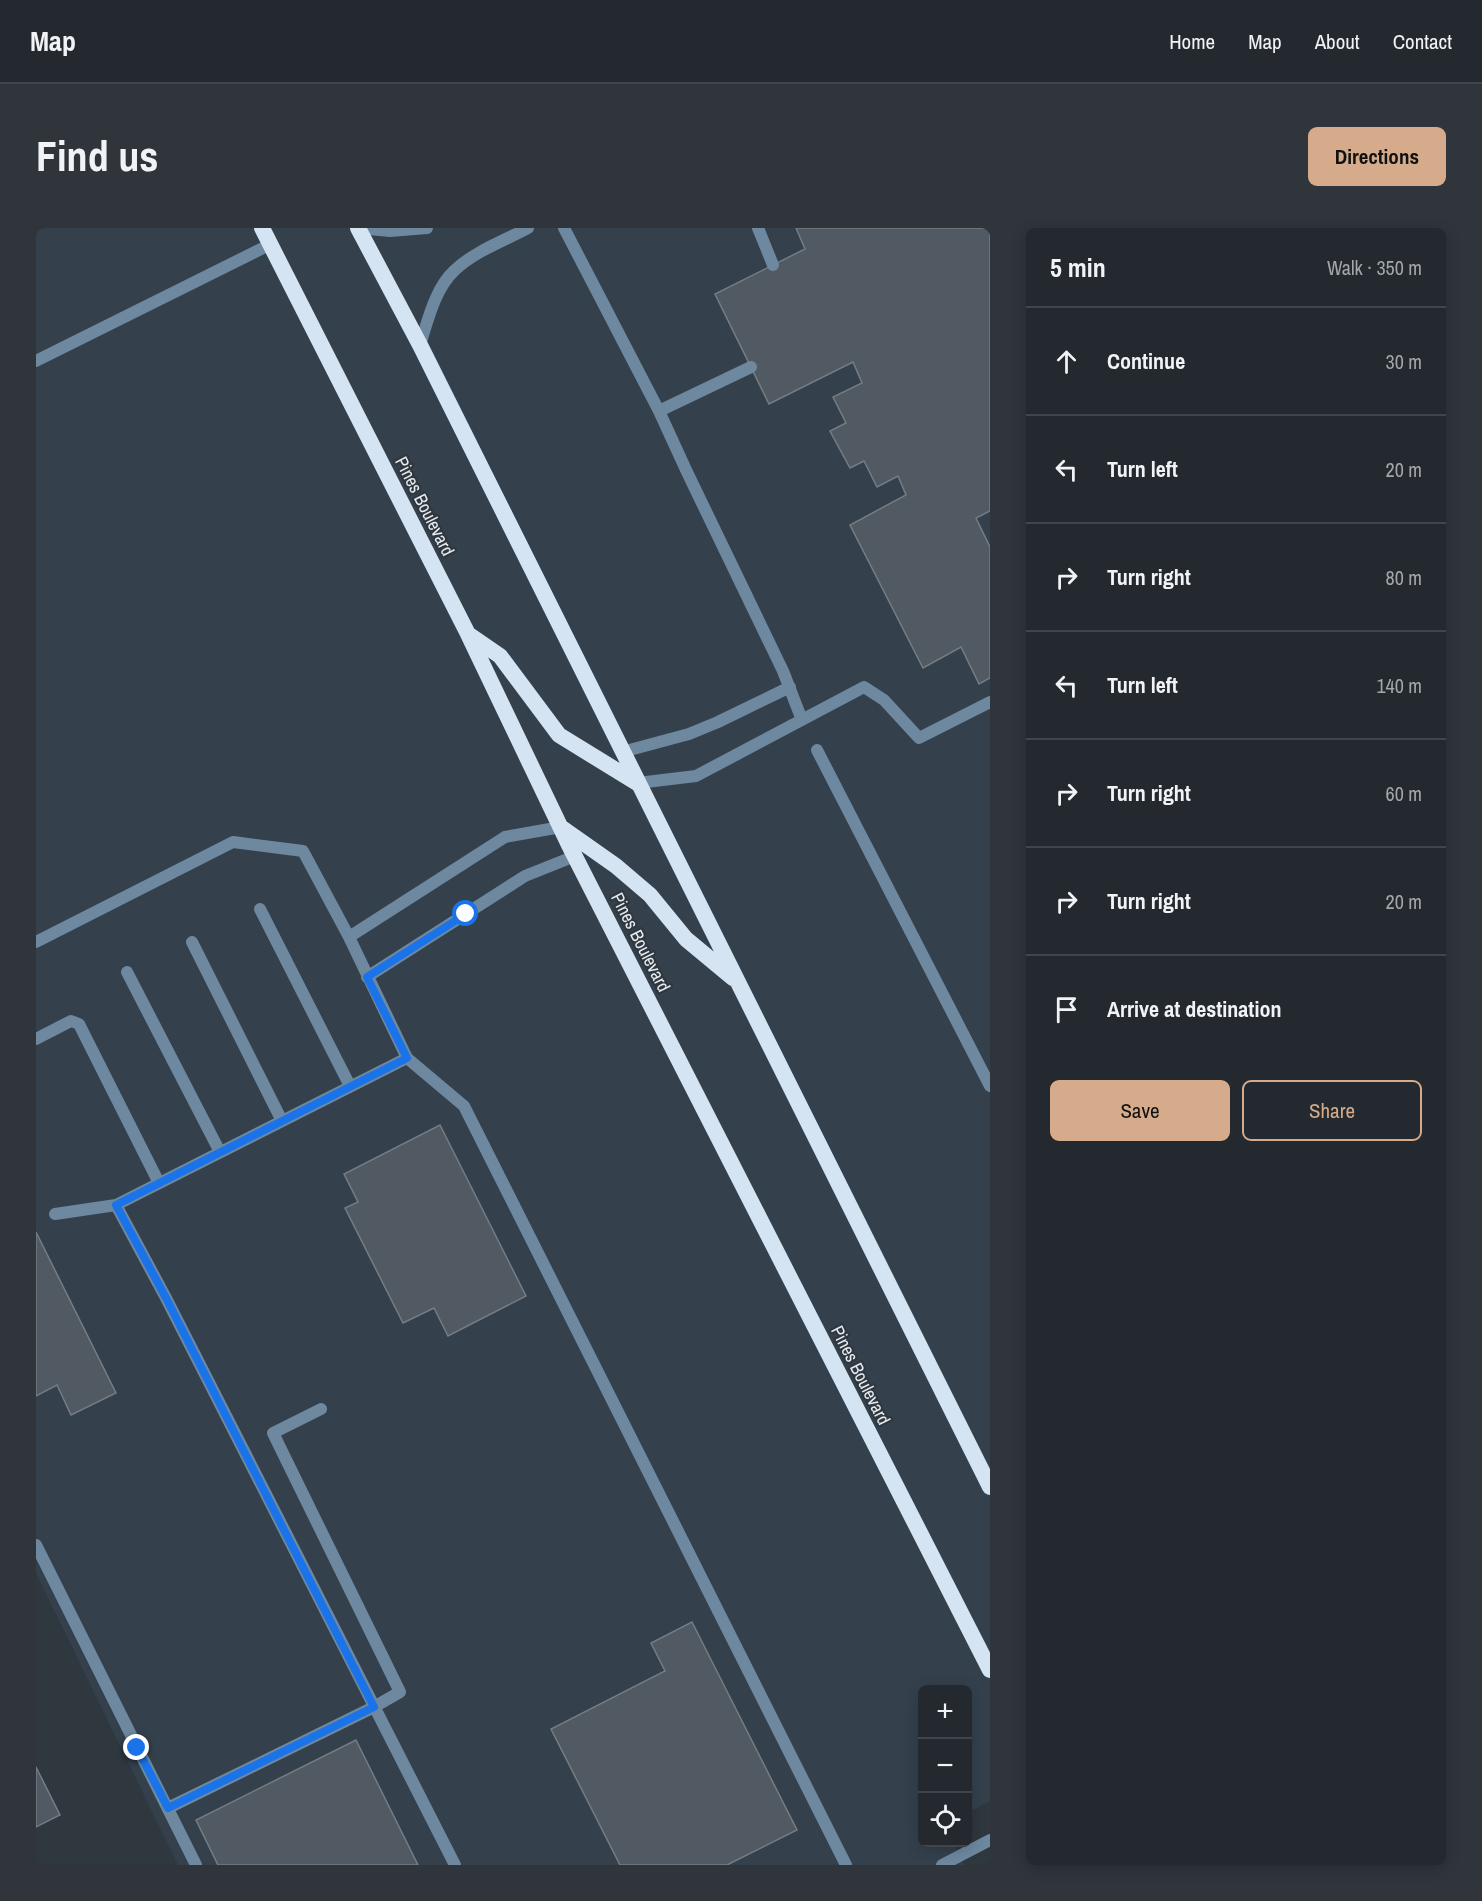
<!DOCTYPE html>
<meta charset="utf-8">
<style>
:root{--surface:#23292f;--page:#2f353b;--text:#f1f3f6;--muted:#a3a6aa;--line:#40454b;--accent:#d6ab8b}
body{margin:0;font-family:"Archivo Narrow",sans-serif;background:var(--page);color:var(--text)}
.controls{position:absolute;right:18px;bottom:18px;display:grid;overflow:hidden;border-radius:9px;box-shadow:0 3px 15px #0003}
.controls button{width:54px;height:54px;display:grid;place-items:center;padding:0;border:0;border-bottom:2px solid var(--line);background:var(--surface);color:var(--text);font:30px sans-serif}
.stop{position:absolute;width:18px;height:18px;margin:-14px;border:4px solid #1a73e8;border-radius:50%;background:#fff}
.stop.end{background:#1a73e8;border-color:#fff;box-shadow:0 2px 6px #0008}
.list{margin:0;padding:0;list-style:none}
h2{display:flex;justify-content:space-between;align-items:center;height:78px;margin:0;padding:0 24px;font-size:26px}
h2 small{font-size:20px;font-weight:400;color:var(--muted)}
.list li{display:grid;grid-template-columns:39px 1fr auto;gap:18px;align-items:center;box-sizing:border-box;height:108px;padding:0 24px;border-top:2px solid var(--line)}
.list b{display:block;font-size:22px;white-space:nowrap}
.list em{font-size:20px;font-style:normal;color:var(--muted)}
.actions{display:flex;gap:12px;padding:18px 24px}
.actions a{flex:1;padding:14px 0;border:2px solid var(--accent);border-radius:9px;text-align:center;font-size:21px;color:var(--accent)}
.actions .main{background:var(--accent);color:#111}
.icon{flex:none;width:33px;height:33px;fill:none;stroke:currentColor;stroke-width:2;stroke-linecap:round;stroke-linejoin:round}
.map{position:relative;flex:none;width:954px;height:1637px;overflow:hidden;border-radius:9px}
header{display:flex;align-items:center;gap:36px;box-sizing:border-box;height:84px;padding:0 30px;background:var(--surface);border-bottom:2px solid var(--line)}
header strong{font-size:28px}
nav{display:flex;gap:33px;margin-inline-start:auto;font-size:21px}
.intro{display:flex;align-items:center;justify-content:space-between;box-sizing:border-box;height:144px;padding:0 36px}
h1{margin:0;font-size:42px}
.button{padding:15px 27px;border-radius:9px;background:var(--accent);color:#111;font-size:21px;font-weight:700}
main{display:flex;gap:36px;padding:0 36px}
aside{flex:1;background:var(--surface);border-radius:9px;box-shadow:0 3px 15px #0003}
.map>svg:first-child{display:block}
.built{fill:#34414d}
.building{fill:#515a62;stroke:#747d86;stroke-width:1.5}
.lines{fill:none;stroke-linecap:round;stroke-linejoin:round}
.service{stroke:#6d889f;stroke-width:12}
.minor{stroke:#6d889f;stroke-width:12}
.trunk{stroke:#d4e4f3;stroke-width:16}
.route{stroke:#1a73e8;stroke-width:8}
.labels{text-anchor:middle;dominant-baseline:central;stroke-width:4.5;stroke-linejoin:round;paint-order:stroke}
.street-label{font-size:18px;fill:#e7ecf1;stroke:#2f373f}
</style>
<header>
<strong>Map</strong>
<nav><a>Home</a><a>Map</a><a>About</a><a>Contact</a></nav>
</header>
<div class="intro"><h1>Find us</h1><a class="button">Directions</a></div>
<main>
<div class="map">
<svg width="954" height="1637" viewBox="0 0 954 1637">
<rect width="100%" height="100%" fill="#2f373f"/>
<path class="built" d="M0,0h954v1573l-22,12v-123h-46v152l31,1 11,22h-786l-142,-292z"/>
<path class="building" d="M760,0h194v283l-14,7 14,29v131l-11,6 -18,-37 -38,21 -73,-143 56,-30 -8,-19 -21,11 -13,-26 -14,7 -20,-37 16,-8 -13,-26 29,-14 -9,-21 -84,42 -54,-110 90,-45z
M404,897l86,171 -78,40 -14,-28 -31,15 -58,-115 13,-6 -14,-28z
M0,1004l80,161 -45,22 -14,-30 -21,11z
M656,1394l105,208 -70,35h-107l-69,-136 114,-58 -14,-28z
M320,1512l62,125h-200l-22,-45z
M0,1539l24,48 -24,12z"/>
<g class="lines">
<path class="service" d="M322,0l32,3 37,-3
M528,0l95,183 28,61 96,199 19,49
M722,0l15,37
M384,117c8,-25 15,-57 35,-75 20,-19 49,-29 73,-42
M0,133l235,-117
M623,183l92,-44
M781,522l173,336
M586,524l67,-18 29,-12 72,-35
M602,555l58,-7 168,-89 20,13 35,38 71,-36
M224,681l90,177
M313,709l156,-100 56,-10
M0,714l197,-100 70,9 46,86 58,121 57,48 382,759
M156,714l90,179
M91,744l93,180
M331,749l158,-101 50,-20
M0,811l35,-18 8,3 80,159
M80,977l50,93 289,567
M19,986l61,-9 291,-147
M0,1317l160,320
M132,1580l206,-101 26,-15 -127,-259 48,-24"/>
<path class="minor" d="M906,1637l48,-25"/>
<path class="trunk" d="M226,0l206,406 101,211 421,825
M322,0l62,117 570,1142
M435,408l29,20 59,79 78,48
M526,600l54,38 34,29 36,44 47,39"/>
</g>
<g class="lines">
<path class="route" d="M101,1520l31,60 206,-101 -208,-409 -50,-93 291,-147 -40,-81 99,-63"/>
</g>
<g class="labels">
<g class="street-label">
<text transform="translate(389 278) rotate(63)">Pines Boulevard</text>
<text transform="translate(605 714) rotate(63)">Pines Boulevard</text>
<text transform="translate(825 1147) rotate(63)">Pines Boulevard</text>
</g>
</g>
</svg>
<div class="controls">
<button>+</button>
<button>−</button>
<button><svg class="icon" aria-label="locate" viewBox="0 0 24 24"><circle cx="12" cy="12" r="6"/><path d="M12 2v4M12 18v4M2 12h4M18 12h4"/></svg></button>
</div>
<div class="stop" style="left:430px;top:686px"></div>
<div class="stop end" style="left:101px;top:1520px"></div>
</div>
<aside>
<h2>5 min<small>Walk · 350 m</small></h2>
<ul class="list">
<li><svg class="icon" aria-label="ahead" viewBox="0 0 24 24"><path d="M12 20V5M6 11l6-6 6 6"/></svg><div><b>Continue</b></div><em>30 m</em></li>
<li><svg class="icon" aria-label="left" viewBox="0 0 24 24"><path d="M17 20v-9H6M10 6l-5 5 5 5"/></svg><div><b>Turn left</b></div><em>20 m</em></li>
<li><svg class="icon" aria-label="right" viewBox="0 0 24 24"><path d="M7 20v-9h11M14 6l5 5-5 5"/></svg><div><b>Turn right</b></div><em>80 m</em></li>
<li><svg class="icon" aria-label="left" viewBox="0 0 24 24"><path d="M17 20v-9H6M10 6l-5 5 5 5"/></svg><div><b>Turn left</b></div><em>140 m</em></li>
<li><svg class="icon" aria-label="right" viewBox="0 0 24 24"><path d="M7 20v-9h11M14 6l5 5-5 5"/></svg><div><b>Turn right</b></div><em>60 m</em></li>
<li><svg class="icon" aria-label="right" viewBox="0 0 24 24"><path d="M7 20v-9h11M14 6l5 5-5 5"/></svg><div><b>Turn right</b></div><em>20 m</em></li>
<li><svg class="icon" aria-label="arrive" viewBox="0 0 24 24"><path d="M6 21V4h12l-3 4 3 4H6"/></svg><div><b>Arrive at destination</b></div></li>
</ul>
<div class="actions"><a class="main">Save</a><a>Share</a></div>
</aside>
</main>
